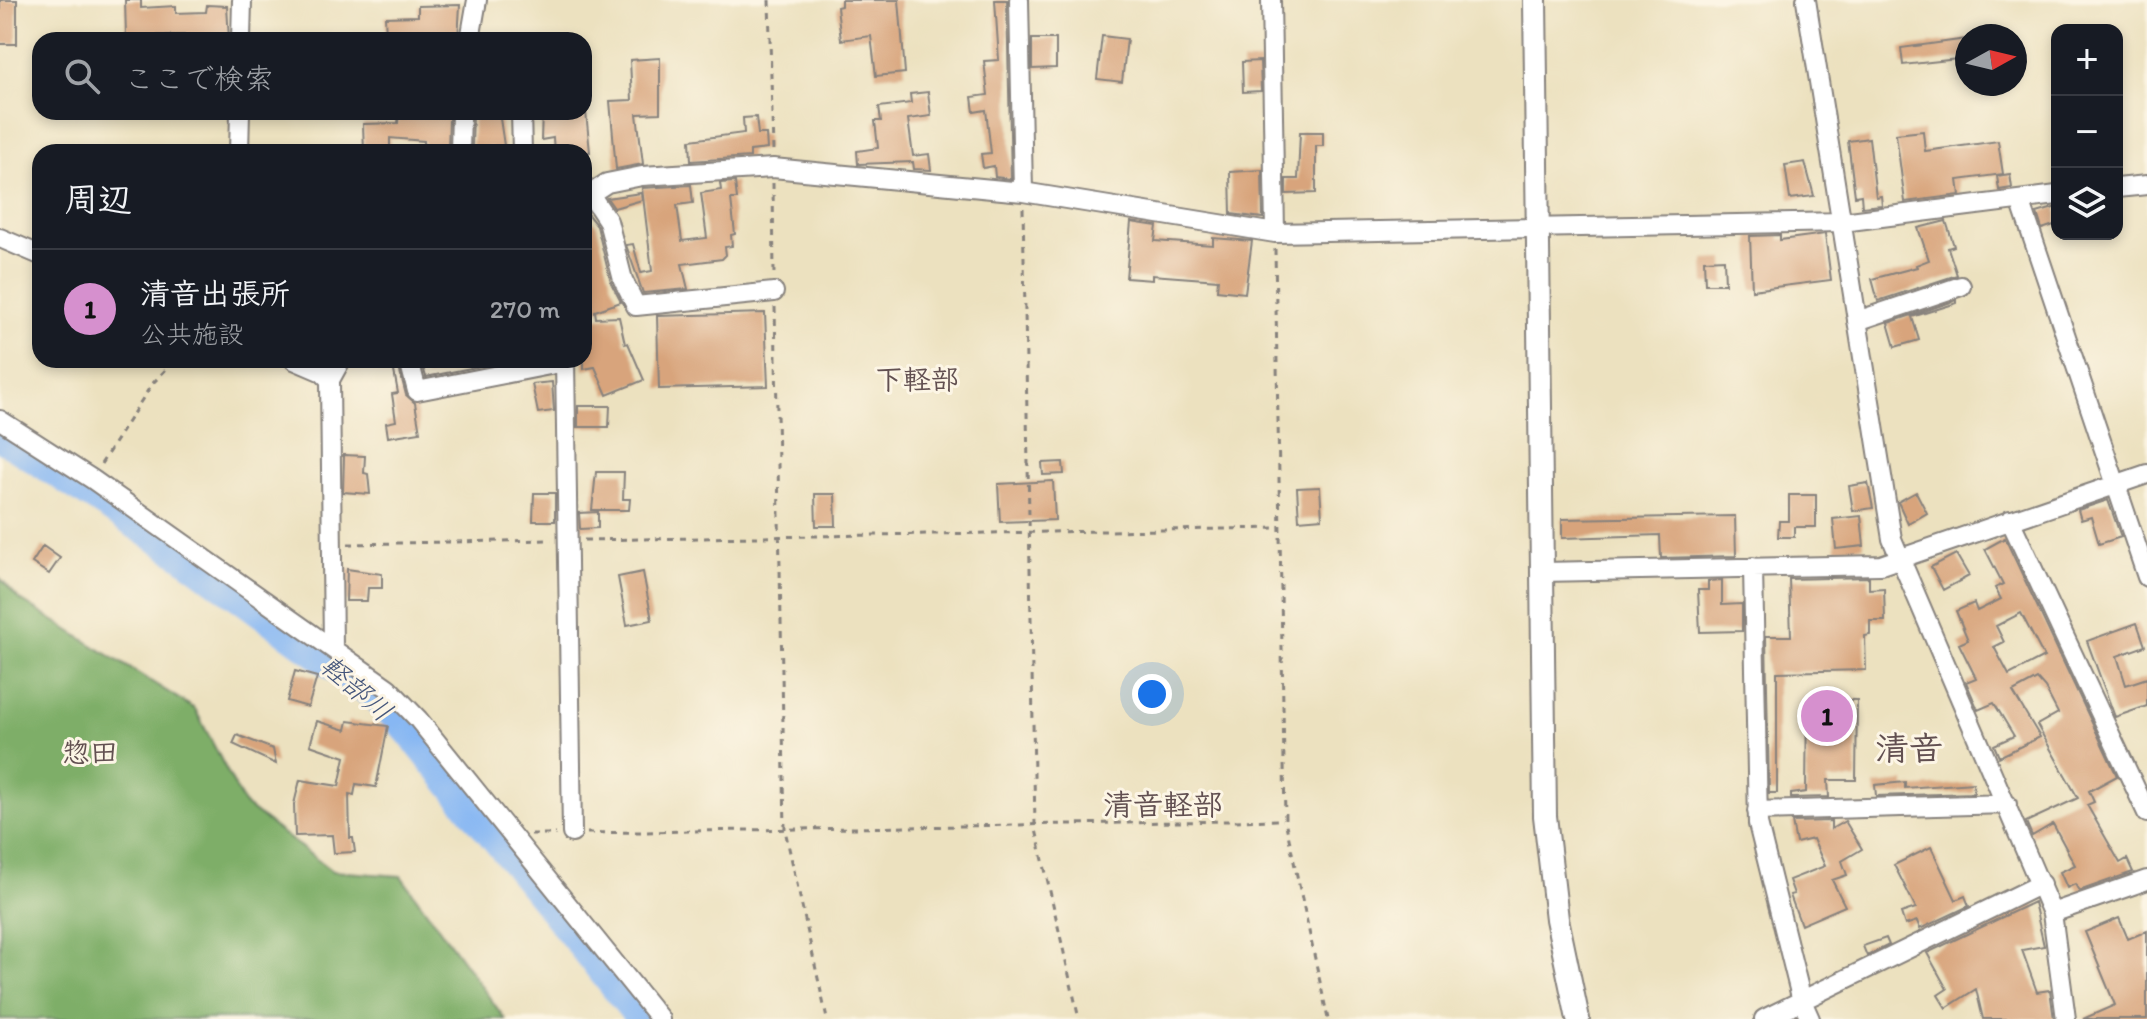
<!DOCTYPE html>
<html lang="ja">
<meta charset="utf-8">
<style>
:root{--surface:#171b24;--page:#242831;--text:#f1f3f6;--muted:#9ea1a6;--line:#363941;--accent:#d690ce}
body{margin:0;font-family:Itim,"Klee One",sans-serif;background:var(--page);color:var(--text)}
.controls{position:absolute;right:24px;top:24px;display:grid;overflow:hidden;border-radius:16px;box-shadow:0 4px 12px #0003}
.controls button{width:72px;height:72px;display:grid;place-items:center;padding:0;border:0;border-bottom:2px solid var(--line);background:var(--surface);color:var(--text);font:40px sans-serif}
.compass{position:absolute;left:1955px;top:24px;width:72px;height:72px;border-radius:50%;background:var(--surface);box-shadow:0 4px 12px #0003;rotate:82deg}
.you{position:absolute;left:1152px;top:694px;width:28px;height:28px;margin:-20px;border:6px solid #fff;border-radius:50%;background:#1a73e8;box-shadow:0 0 0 12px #1a73e833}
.badge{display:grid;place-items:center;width:52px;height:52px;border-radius:50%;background:var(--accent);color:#111;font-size:26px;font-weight:700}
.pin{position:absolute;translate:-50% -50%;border:4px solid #fff;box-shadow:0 2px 8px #0006}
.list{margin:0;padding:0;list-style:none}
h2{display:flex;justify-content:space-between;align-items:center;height:104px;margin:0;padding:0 32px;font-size:34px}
h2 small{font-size:26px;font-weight:400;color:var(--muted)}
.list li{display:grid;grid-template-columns:52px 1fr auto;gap:24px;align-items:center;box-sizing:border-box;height:120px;padding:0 32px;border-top:2px solid var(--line)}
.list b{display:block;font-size:30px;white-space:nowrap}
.list p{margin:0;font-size:26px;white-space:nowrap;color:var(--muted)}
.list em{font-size:26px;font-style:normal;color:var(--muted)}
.icon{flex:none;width:44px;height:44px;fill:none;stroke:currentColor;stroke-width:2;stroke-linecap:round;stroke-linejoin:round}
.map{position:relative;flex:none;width:2147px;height:1019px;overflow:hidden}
.search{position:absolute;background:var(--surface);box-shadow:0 4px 12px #0003;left:32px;top:32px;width:560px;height:88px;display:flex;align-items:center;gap:20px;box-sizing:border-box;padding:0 28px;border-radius:24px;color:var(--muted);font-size:30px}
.panel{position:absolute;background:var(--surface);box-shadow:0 4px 12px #0003;left:32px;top:144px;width:560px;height:224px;border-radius:24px}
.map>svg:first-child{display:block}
.forest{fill:#7eae68;stroke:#506852;stroke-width:2}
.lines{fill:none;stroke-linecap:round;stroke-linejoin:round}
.river{stroke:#87b7f3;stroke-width:30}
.building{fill:#d8a47b;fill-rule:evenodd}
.minor-casing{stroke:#87827d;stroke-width:22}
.tertiary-casing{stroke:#87827d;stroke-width:26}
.path{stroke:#87827d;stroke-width:3;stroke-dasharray:6 6;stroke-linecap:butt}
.minor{stroke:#fff;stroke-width:18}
.tertiary{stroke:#fff;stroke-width:22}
.labels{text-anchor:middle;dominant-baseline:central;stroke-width:6;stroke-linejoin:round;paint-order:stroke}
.neighbourhood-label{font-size:28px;font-weight:bold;fill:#625051;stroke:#fcf5e5}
.water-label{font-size:28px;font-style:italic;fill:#45567b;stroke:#fcf5e5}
.quarter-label{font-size:30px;font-weight:bold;fill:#625051;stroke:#fcf5e5}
.district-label{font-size:34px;font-weight:bold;fill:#625051;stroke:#fcf5e5}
</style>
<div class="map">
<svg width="2147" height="1019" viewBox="0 0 2147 1019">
<rect width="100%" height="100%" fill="#fcf5e5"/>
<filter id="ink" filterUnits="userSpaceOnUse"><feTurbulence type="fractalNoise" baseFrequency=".0125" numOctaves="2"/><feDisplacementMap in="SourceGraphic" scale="16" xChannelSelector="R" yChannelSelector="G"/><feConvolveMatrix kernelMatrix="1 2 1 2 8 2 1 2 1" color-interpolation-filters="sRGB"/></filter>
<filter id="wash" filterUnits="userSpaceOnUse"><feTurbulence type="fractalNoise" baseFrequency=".006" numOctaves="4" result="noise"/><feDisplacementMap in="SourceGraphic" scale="32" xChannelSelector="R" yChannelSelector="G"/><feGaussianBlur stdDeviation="1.8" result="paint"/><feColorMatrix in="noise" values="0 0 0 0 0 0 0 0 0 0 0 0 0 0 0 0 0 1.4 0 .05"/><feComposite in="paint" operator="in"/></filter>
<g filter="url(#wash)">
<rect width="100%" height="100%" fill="#ece1bf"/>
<path class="forest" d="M0,578l19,21 176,110 49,95 88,67 69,5 104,143h-505z"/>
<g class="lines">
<path class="river" d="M0,436l180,117 198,145 31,33 232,288"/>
</g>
<g id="blocks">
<path class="building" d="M0,0h17v44h-17z
M125,0h16v8l35,-2v7l30,-1 1,-7 20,1 2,34h-38v-5l-65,1z
M841,0h58l6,73 -29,3 -5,-40 -30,4 -4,-33 4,-1z
M995,0h12l4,179 -16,-2 -1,-11 -11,2 -2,-14 10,-1 -5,-43 -12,2 -2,-15 16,-2 -4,-34 15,-1z
M460,5l-2,35h-44v-6h-28l-1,-17 33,-1v-10z
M1102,36l25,3 -5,43 -25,-3z
M1032,39h24v29l-24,1z
M1967,39v19l-64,7 -2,-17z
M660,58v55l-23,1 6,50 -27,5 -6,-68 22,-1 -2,-40z
M1260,61l1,30 -18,1 -1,-30z
M928,92l3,24 -23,3 5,37 16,-2 2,16 -17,-1 -1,-7 -55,2 -1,-13 21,-3 -3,-27h6l-2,-14 32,-4 -1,-9z
M473,112h26l6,40h-14v-5l-19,1z
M542,112h44l4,40h-36l-1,-14 -12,2z
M399,113l50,4 -1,35h-24v-11l-34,-3v14h-26l-1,-28 35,-1z
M756,117l2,17h8l1,15 -17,2v6l-59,4 -1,-21 54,-7 -1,-15z
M1923,131l2,20 73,-10 5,33 -45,6 2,15 -55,7 -9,-68z
M1300,132h23v14h-7v47l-30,1v-15h12z
M1869,138l7,59 5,-1 1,9 -20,2 -1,-12 -6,1 -7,-55z
M1805,162l9,34 -24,3 -5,-34z
M1262,170l1,48 -32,-4 -1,-42z
M2010,174l2,14 -13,2 -2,-14z
M735,182l2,17h-6l4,35 -4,1 1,11 -7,1 1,8 -4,4 -40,5 6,25 -45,4 -17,-48 7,-1 8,29 11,-2 -10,-83 49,-3 2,18 -16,2 5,36 25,-3 -6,-45 20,-3 -1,-7z
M641,193l1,7 -28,8 -7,-10z
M2057,207v17l-15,5 -5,-16z
M584,210l13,16 14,57 10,19 -26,9 1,7 23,-1 6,27 3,-1 16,37 -37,15 -12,-28 -11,2z
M1946,221l8,25 -6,2 9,27 -79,26 -6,-22 45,-12 -1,-2 13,-5 -11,-32z
M1131,222l26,4 -2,15 58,4v-7l39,3 -7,52 -28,-3 1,-10 -66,-5v5l-26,-2z
M1825,234l6,46 -79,10 -2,-54 30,-1v5z
M1724,259l1,25h-20l-1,-24z
M1957,300v3l-45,14 7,23 -24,7 -7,-24z
M765,313l3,73 -109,3 -2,-73z
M392,360h5l9,35 9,8 5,29 -32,5 -2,-14 10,-2 -4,-27 6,-1z
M421,360h80v2l-75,15z
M552,382l2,29 -16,2 -6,-29z
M578,406h32l-1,21h-31z
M344,455l21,1 -1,17 4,1 2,20 -27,-2z
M1063,462l1,12 -21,1 -1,-12z
M596,472h28l-1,27h7l-1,11h-37z
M1053,481l2,39 -55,2 -2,-38z
M1868,483l5,25 -20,3 -4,-25z
M1320,487l2,31 -23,2 -2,-32z
M1916,492l11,21 -19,11 -10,-22z
M534,493h21v28h-22z
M815,494h20l1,32h-20z
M1789,495h27v32h-22v10h-16l1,-16h10z
M2108,500l13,37 -22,7 -8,-27 -10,3 -3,-10z
M598,512v16l-18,1 -1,-16z
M1735,516l1,40 -75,2 -1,-23 -98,3v-19z
M1861,516l3,30 -28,3 -3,-30z
M2005,538l112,238 -28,15 5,11 -7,3 33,58 7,-4 6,13 -54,19 -4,-7 -8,4 -7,-16 15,-7 -22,-41 -21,12 -6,-14 52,-24 -41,-73 21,-12 -13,-25 -8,-9 -24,13 27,45 -41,20 -5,-12 20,-9 -20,-33 -16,7 -12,-28 10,-4 -17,-34 9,-4 -12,-29 18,-8 3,8 24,-12 -6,-11 8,-4 -18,-35zM2021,613l23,44 -35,18 -15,-28 10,-5 -8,-16z
M43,546l17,12 -11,16 -17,-11z
M1956,554l13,22 -26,14 -12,-23z
M347,569l35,5v14h-14l-1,13h-21z
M643,572l9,48 -25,5 -9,-48z
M1869,577v12l15,-1 1,33h-15v14l-5,1 1,34 -89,2v121h-8l-3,-157h25l-2,-57z
M1722,580v25l20,-1v27l-42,1 -2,-42h10v-9z
M2137,623l8,23 -28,10 9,29 21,-7v28l-32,11 -28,-76z
M295,671l22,6 -9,30 -21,-6z
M1807,699l50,1 -1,80h-28l1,17 -38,1v-4l15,-2z
M317,721l29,9 2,-9 40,5 -12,61 -20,-3 -2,11 -5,-1 1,44h3l2,14 -21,1 -2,-18 -37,1 -1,-32 6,-24 39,6 6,-29 -35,-12z
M237,735l36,14 3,15 -43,-20z
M1905,782v6l68,-5 1,10 -98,3 -1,-11z
M1831,821v8l14,-8 17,28 -20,12 5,14 -15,5 13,26 -44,19 -11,-30 4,-1 -5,-14 36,-14 -12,-27 -17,4 -4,-21z
M1931,847l25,53 9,-4 4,10 -49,23 -3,-8 -12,4 -4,-12 15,-5 -22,-43z
M2034,902l10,44 -22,4 15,42 13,-2 4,29h-71l-7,-30 -30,19 -8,-13 9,-6 -20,-36z
M2119,918l9,21 19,-8v88h-64l32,-14 -30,-73z
M1886,938l3,7 -22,11 -4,-10z"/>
</g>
</g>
<g filter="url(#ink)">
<use href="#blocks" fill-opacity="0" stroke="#87827d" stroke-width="2"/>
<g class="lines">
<defs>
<path id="minor" d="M1019,0l4,192
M1271,0l4,233
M1806,0l86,539 160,374 14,106
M241,40l1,-40
M470,40l7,-40
M521,112l1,40
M239,152l1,-40
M460,152l1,-40
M2117,188l30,-3
M590,194l18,27 15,59 13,26 138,-14
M584,198l23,-15 35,-7 131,-8 250,24 252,41 567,-11 215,-27
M2020,200l127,377
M0,238l40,17
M1857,321l104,-35
M294,360l28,12 8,8
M409,360l8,31 148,-29
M565,360l7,473
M0,420l92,59 296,209 30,31 242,300
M2010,520l137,293
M1753,567l5,257 44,177 8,18
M1542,572l339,-7 266,-91
M333,648l-3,-268 11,-20
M1757,811l250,-7
M2052,913l95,-33
M1764,1019l277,-135"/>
<path id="tertiary" d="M1535,0l10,816 12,103 21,100"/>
</defs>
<use href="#minor" class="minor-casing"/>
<use href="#tertiary" class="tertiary-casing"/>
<path class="path" d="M769,0l4,152
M773,183l1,93
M1023,208l12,617 44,194
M1275,249l10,571 43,199
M775,307l10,523 42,189
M101,464l51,-80 23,-24
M584,540l696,-12
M348,544l204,-4
M587,833l696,-13
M531,834h25"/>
<use href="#minor" class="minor"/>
<use href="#tertiary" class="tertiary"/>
</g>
</g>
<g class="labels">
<g class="neighbourhood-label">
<text x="917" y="379">下軽部</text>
<text x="90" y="752">惣田</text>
</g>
<g class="water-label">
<text transform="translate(357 688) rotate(41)">軽部川</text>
</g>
<g class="quarter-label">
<text x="1163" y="804">清音軽部</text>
</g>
<g class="district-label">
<text x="1909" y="748">清音</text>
</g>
</g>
</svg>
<div class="controls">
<button>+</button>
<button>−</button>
<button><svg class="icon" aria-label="layers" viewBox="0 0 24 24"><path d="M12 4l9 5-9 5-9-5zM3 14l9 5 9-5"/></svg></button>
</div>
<svg class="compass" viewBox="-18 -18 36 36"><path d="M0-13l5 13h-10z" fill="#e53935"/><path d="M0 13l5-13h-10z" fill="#9ea1a6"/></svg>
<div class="you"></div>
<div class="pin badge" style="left:1827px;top:716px">1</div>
<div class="search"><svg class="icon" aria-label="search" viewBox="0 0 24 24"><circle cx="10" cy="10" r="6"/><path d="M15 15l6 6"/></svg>ここで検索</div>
<section class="panel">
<h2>周辺<small></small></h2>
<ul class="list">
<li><span class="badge">1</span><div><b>清音出張所</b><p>公共施設</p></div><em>270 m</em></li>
</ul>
</section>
</div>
